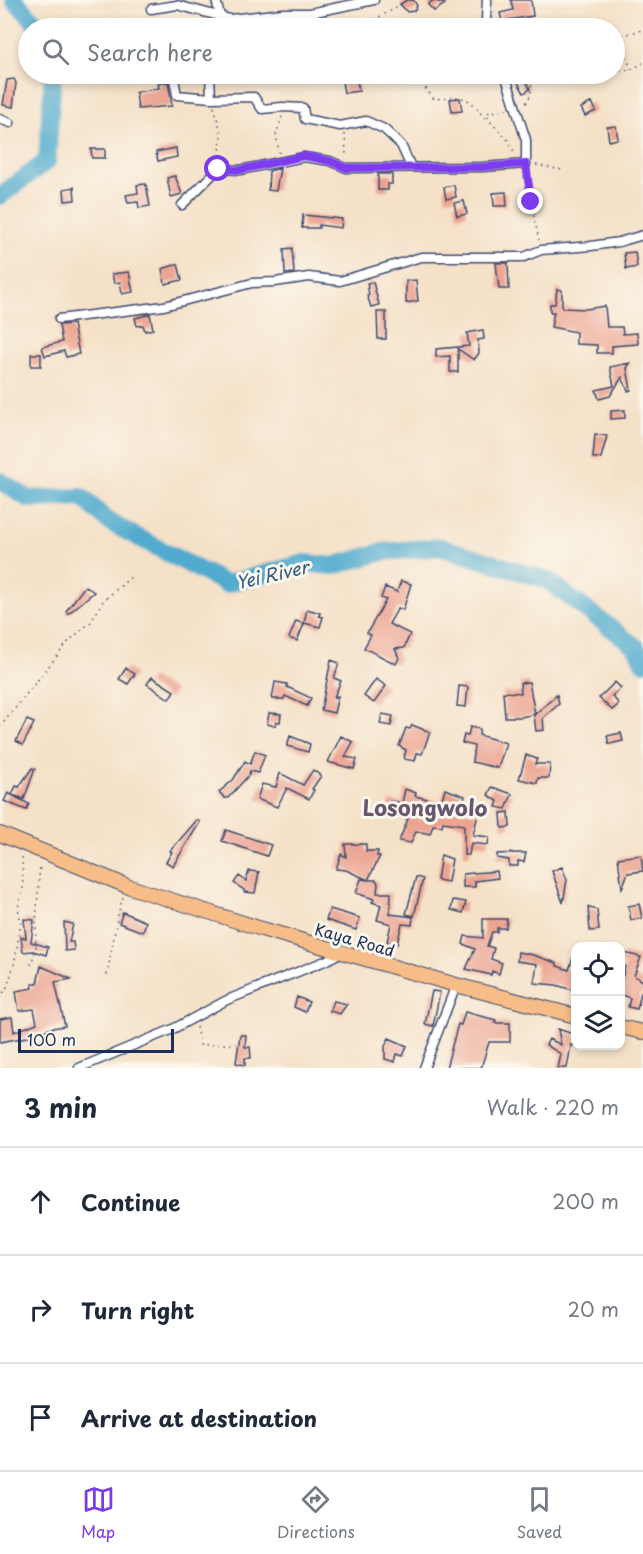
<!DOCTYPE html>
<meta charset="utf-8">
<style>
:root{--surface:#fff;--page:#f2f2f3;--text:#1f2937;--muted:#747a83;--line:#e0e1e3;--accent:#7c3aed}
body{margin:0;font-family:"Playpen Sans",sans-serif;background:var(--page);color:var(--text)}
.controls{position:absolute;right:18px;bottom:18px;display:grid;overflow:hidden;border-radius:12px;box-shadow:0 3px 9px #0003}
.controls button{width:54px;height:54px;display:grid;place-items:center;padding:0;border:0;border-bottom:2px solid var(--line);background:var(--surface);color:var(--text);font:30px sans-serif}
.scale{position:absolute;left:18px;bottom:15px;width:156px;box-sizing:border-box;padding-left:6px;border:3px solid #1b2f5e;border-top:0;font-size:16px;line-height:21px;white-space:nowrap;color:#1b2f5e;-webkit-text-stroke:4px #fbf7ec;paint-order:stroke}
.stop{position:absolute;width:18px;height:18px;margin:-14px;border:4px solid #7c3aed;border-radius:50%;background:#fff}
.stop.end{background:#7c3aed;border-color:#fff;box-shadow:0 2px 6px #0008}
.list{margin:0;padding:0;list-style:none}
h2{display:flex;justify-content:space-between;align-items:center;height:78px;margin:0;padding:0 24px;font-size:26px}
h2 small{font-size:20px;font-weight:400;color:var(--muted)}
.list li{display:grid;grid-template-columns:39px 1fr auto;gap:18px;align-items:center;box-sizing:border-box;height:108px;padding:0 24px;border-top:2px solid var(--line)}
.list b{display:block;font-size:22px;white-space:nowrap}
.list em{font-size:20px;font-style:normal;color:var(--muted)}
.icon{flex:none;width:33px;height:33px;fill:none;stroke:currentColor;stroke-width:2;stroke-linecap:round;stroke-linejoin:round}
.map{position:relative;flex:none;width:643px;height:1068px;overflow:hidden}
.search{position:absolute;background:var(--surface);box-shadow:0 3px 9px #0003;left:18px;right:18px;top:18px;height:66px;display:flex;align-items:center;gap:15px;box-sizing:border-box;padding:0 21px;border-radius:33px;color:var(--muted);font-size:22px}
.sheet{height:402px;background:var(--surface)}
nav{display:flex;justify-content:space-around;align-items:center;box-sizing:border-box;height:84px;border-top:2px solid var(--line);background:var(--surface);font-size:16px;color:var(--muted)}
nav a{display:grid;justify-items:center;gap:3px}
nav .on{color:var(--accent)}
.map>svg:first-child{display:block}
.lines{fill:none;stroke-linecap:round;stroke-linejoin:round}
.river{stroke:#51abce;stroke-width:18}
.building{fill:#eca390}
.street-casing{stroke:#3c4a6e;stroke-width:11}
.primary-casing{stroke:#3c4a6e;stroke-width:16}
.path{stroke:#3c4a6e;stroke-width:1.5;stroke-dasharray:1.5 4.5;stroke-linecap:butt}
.street{stroke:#fff;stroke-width:8}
.primary{stroke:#f7bd88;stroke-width:14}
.route{stroke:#7c3aed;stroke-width:8}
.labels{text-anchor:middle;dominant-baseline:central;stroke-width:6;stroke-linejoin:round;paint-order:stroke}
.street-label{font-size:16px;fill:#1b2f5e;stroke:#fbf7ec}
.water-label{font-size:18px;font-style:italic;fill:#2e5a85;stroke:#fbf7ec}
.district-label{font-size:22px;font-weight:bold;fill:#645870;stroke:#fbf7ec}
</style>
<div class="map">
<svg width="643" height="1068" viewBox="0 0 643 1068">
<rect width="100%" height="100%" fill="#fbf7ec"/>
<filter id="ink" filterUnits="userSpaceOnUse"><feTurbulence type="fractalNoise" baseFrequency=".0167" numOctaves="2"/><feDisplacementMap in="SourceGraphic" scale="12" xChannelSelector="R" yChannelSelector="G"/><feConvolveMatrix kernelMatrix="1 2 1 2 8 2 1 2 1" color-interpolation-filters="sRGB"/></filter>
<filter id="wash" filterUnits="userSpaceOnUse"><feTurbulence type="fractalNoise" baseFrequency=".008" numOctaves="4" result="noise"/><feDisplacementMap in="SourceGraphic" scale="24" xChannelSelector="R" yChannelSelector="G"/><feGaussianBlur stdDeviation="1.35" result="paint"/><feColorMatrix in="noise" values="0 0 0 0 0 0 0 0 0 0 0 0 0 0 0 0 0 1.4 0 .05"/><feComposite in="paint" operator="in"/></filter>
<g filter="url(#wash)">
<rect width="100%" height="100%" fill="#f5e1c7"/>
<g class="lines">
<path class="river" d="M14,0l27,28
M0,196l47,-35 6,-87
M0,481l29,18 53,-2 27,25 117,62 79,-21 28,3 49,-14 59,-5 106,33 89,67 7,15"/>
</g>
<g id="blocks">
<path class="building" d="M407,0h6l2,2 2,4 -3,5 -7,1 -7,-8z
M511,0h20l2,16 -31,5 -2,-8 13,-3z
M432,1h4l9,3 -11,7 -6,-6z
M513,74h10l7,15 -6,4z
M14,79l2,4 -3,24 -10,-2 4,-25z
M357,80l2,11 -15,2 -2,-11z
M168,82l4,24 -34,3 -2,-17 23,-4 -1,-4z
M460,98l2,13 -10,1 -2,-13z
M592,102l4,9 -11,5 -4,-8z
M616,126l2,13 -9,2 -2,-14z
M176,148l1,9 -19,4 -2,-9z
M91,149h14v9h-13z
M280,168l-4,23 -8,-1 1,-19z
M378,174h14v10h-4v6h-10z
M175,176l7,18 -11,3 -4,-19z
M146,184l4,22 -11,2 -1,-6 -10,1 -2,-8 12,-2 -1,-8z
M454,185l2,12 -10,2 -2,-12z
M74,187l1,13 -10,1 -1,-12z
M506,192l1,14h-13l-1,-13z
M464,201l3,13 -10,2 -3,-13z
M303,215l39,4 -1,9 -22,-3v3h-17z
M292,248l2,25 -9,1 -1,-25z
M635,252l2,15 -11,2 -2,-16z
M496,263h12l1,26h-10z
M178,264l4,16 -17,4 -3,-15z
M129,272l4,20 -11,2 -2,-12 -6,1 -2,-9z
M416,280l2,21 -12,2v-22z
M373,282l6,23 -8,2 -4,-12h2l-2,-12z
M557,289l5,1v18l24,1 19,-3 2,21h15l1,7 14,-1 1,11 -26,2v7h-15v-8l-21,-1v-12l-25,-5 3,-15h-4v-8h5z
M377,312h9v27h-8z
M150,314l3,15 -8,2 -2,-6 -6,1 -2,-8z
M73,324l6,30 -13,3 -2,-6 -19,5 -3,-9 20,-5 -3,-17z
M483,330l1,9 -6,1 1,13 -5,7 -16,-11v23h-8v-16l-14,1v-8l33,-3 -2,-13z
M31,354h10v12h-10z
M630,363l-3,5 4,22 -3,1 -6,-14 -12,19 -11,3 -3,-9 18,-4 -4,-19z
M625,410v8l-14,1v-8z
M595,434l12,2 -6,22h-8z
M401,581l10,3 -8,26 -5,-2 -9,16 21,10 -6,14 -9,1 4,9 -3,6 -32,-16 7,-13 -4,-2 19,-33 -5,-2 4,-11 12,5z
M85,586l9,6 -26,22 -2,-3z
M307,609l13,4 -1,3 4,1 -3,10 -16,-4z
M296,621l8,3 -7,17 -8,-3z
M331,660l8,3 -5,15 7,3 -7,16 4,-1 -4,17 -13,-3z
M126,668l9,6 -7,10 -9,-5z
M152,677l22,14 -5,8 -22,-15z
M376,679l10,7 -12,17 -10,-7z
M275,682l12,2v3l24,11 -4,8 -22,-10 -1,3h-12z
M529,682l6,32 -14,3h-16l-2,-25 18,1 -1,-10z
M615,682l6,6 -9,8 7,8 -7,6 -13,-12z
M459,686l9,1 -2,20 -9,-1z
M557,695l2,9 -16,14 1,12 -8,1 -2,-16z
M269,713l12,1 -1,8h-4l-1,4 -8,-2z
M382,714l11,2 -2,10 -11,-2z
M27,720l7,3 -11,22 -7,-4z
M412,725l18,7 -8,22 -5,-1 -2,8 -11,-2 2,-9 -7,-4 7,-18 4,1z
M470,727l10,2 -1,6 27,8 -8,25 -26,-6 2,-16 -12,-3 2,-8 4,1z
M621,733l2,8 -14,3 -2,-8z
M290,736l20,8 -2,8 -21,-6z
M341,736l12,6 -8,15 12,2 -3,10 -26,-7z
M255,751l10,4 -7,18 -8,-2 -1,4 -21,23h-3l-6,-6 14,-12 12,-19 5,3z
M526,755l11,4 -2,5h15l-1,14h-11l-1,5 -18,-4z
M32,768l3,1 -11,30 -12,-4 4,-9 3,1z
M313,770l8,6 -9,13 2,1 -5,9 -22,-11 -10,19 -20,-8 5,-15 14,3 4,-14 23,12z
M492,787l20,7 -6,15 -10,-2 2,-6 -10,-6z
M405,789l11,4 -1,3 26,6 4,-13 20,7 -4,14 17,4 -5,21 16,2 -1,8 -17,-2 -2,12h-5v-30l-21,-3 -1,4 -9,-1 -3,9 -14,-3 -5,12 -12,-2 9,-22 -7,-1 1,-7 -14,-2 2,-8 12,2z
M8,793l21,11 -3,6 -22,-9z
M509,812l1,15 -8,1 -1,-15z
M197,820l3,2 -27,44 -7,-4 6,-10 -2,-1z
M226,830l45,15 -4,11 -45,-15z
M345,844h21v7h12l-1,5h3l-12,24h8l2,3 -1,10h14l-1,21 23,3 -1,8 -10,-1 -5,20 -10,-2 4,-18 -14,-4 4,-15 -9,-3 2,-3 -18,-6 5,-14 7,1 -22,-10 -10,-1 5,-15 5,3z
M518,853h8l-2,9 -6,-1v5h-9v-6l-12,-2v-4z
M441,855l11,4 -4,23 -11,-2z
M641,855l2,16 -15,2 -6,15 -4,-30z
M562,867l5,13 -4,23 -11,-32z
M249,871l10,1 -4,21 -11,-1v-2l-10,-7 5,-7 7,5z
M497,871l1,7 -23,3v6h-12v-13z
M416,877l7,2 -9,37 -8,-2z
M453,900l13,2 -3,11 -12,-3z
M639,904l3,14 -11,2 -3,-14z
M588,907l9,3 2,20 -9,1z
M330,909l30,9 -4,12 -30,-10z
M123,912l23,10 -3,10 -24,-9z
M24,919l10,1 -3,22 17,5 -2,8 -13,-4 -10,1 -2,-15 5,1z
M483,919h24l-1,9h-9v4h-5l-5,14 7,2 -3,11 11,4 -3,11 -7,-3 -1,4 -25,-6 9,-20 -12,-5 2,-8 18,2z
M64,922l9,2 -4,18h4l1,8 -9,1z
M518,952l15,3 24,8v3l12,4 5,-15h2v36l-20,-6 -22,-2 3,-19 -20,-3z
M624,953l17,4 -7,19 9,5v15l-2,-3 -4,16 -9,-2 2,-9 -9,-3v-13l4,-16 -4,-3z
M41,966l30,13 -16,3 10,44 -13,2 -25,9 -27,5v-23l12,-2 2,15 23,-9 -3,-14 -15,2 -3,-20 17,-3 -1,-4 5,-1z
M432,991l8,1 -7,34 -8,-2z
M297,997l12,5 -4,10 -11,-5z
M334,1001l13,3 -7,10 -10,-3z
M465,1012l31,8 -1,3h15v19h-21l-8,26h-35l12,-44 3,1z
M558,1029l18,6v10h-5l-4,23h-9l3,-14 -15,-9 3,-6 12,6z
M240,1035h6l-1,12h5l1,11h-6v7l-9,-2z
M389,1038l18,8 -4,10 -6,-2 -2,8 -10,-3v-13z"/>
</g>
</g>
<g filter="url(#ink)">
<use href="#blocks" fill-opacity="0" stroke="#3c4a6e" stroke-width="1.5"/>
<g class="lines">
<defs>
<path id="street" d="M216,0l4,16 -3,12
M487,0l-1,20 3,8
M151,9l26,-4 53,14 53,-6h27l64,-13
M173,74l4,21 34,3 43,-1 8,12 20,-2 21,1 2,11 35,7 26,-5 18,8 17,16 10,22
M210,74l1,24
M0,119l10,4
M182,205l36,-36 22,1 64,-13 26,4 16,7 136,-1 44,-3v-24l-21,-66
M59,319l105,-13 88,-23 23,-1 34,-5 31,4 81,-24h103l17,-7 50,-4 28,-4 24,-7
M79,1068l94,-39 54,-29 98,-39 17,-9
M424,1068l32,-83"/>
<path id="primary" d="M0,834l127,52 135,43 194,56 120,31
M620,1027l23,5"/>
</defs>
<use href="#street" class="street-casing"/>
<use href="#primary" class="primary-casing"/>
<path class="path" d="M314,21l3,7
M358,28l42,-22 2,-6
M630,70l-2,-14 -6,-12 1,-9 20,-5
M614,72l16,-2 13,-7
M408,74l14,6 4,9 8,10c15,-1 29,-6 41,7 4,5 7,10 13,14
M586,74h16
M526,103c8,-9 3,-19 8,-29
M214,107l7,25 -1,26
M507,109l-20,4 2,7 19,20 7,14
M345,134l1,22
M279,153l-3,-18 6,-18
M536,165l26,5
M527,174l4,28 8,38
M0,727l69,-86 22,-19 12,-21 29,-25
M31,965l5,-18v-24l4,-59
M107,975l11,-61 5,-17
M0,998l7,-11 7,-22 7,-41 -3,-16 5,-20 -1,-32
M196,1027l4,18 36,-1"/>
<use href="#street" class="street"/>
<use href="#primary" class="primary"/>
</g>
</g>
<g class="lines" filter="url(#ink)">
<path class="route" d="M218,169l22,1 64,-14 26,5 16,7 136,-1 44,-3 5,38"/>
</g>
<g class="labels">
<g class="street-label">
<text transform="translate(355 939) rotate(16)">Kaya Road</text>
</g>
<g class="water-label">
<text transform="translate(272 574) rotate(-13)">Yei River</text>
</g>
<g class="district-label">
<text x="425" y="806">Losongwolo</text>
</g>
</g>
</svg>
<div class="controls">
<button><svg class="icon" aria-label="locate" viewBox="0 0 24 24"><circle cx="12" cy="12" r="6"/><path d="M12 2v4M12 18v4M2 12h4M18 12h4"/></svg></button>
<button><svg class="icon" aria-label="layers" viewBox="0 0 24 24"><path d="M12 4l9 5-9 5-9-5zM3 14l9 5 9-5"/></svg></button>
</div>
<div class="scale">100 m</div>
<div class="stop" style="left:218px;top:169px"></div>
<div class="stop end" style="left:531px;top:202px"></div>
<div class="search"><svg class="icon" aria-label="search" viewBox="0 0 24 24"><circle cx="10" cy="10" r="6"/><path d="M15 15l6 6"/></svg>Search here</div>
</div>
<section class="sheet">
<h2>3 min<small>Walk · 220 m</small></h2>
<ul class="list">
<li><svg class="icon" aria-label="ahead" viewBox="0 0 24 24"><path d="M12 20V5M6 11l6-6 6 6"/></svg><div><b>Continue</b></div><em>200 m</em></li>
<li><svg class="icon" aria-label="right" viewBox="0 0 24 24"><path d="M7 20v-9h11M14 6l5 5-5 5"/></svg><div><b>Turn right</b></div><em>20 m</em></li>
<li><svg class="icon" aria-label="arrive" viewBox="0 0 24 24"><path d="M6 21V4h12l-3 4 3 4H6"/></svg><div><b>Arrive at destination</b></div></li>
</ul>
</section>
<nav>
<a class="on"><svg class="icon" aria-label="map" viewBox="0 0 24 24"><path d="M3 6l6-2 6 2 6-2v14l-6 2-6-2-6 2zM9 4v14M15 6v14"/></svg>Map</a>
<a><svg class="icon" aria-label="directions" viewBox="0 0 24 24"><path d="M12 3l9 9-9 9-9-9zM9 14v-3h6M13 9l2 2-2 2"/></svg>Directions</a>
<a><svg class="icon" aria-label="saved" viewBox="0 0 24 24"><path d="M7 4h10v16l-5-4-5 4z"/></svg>Saved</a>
</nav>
